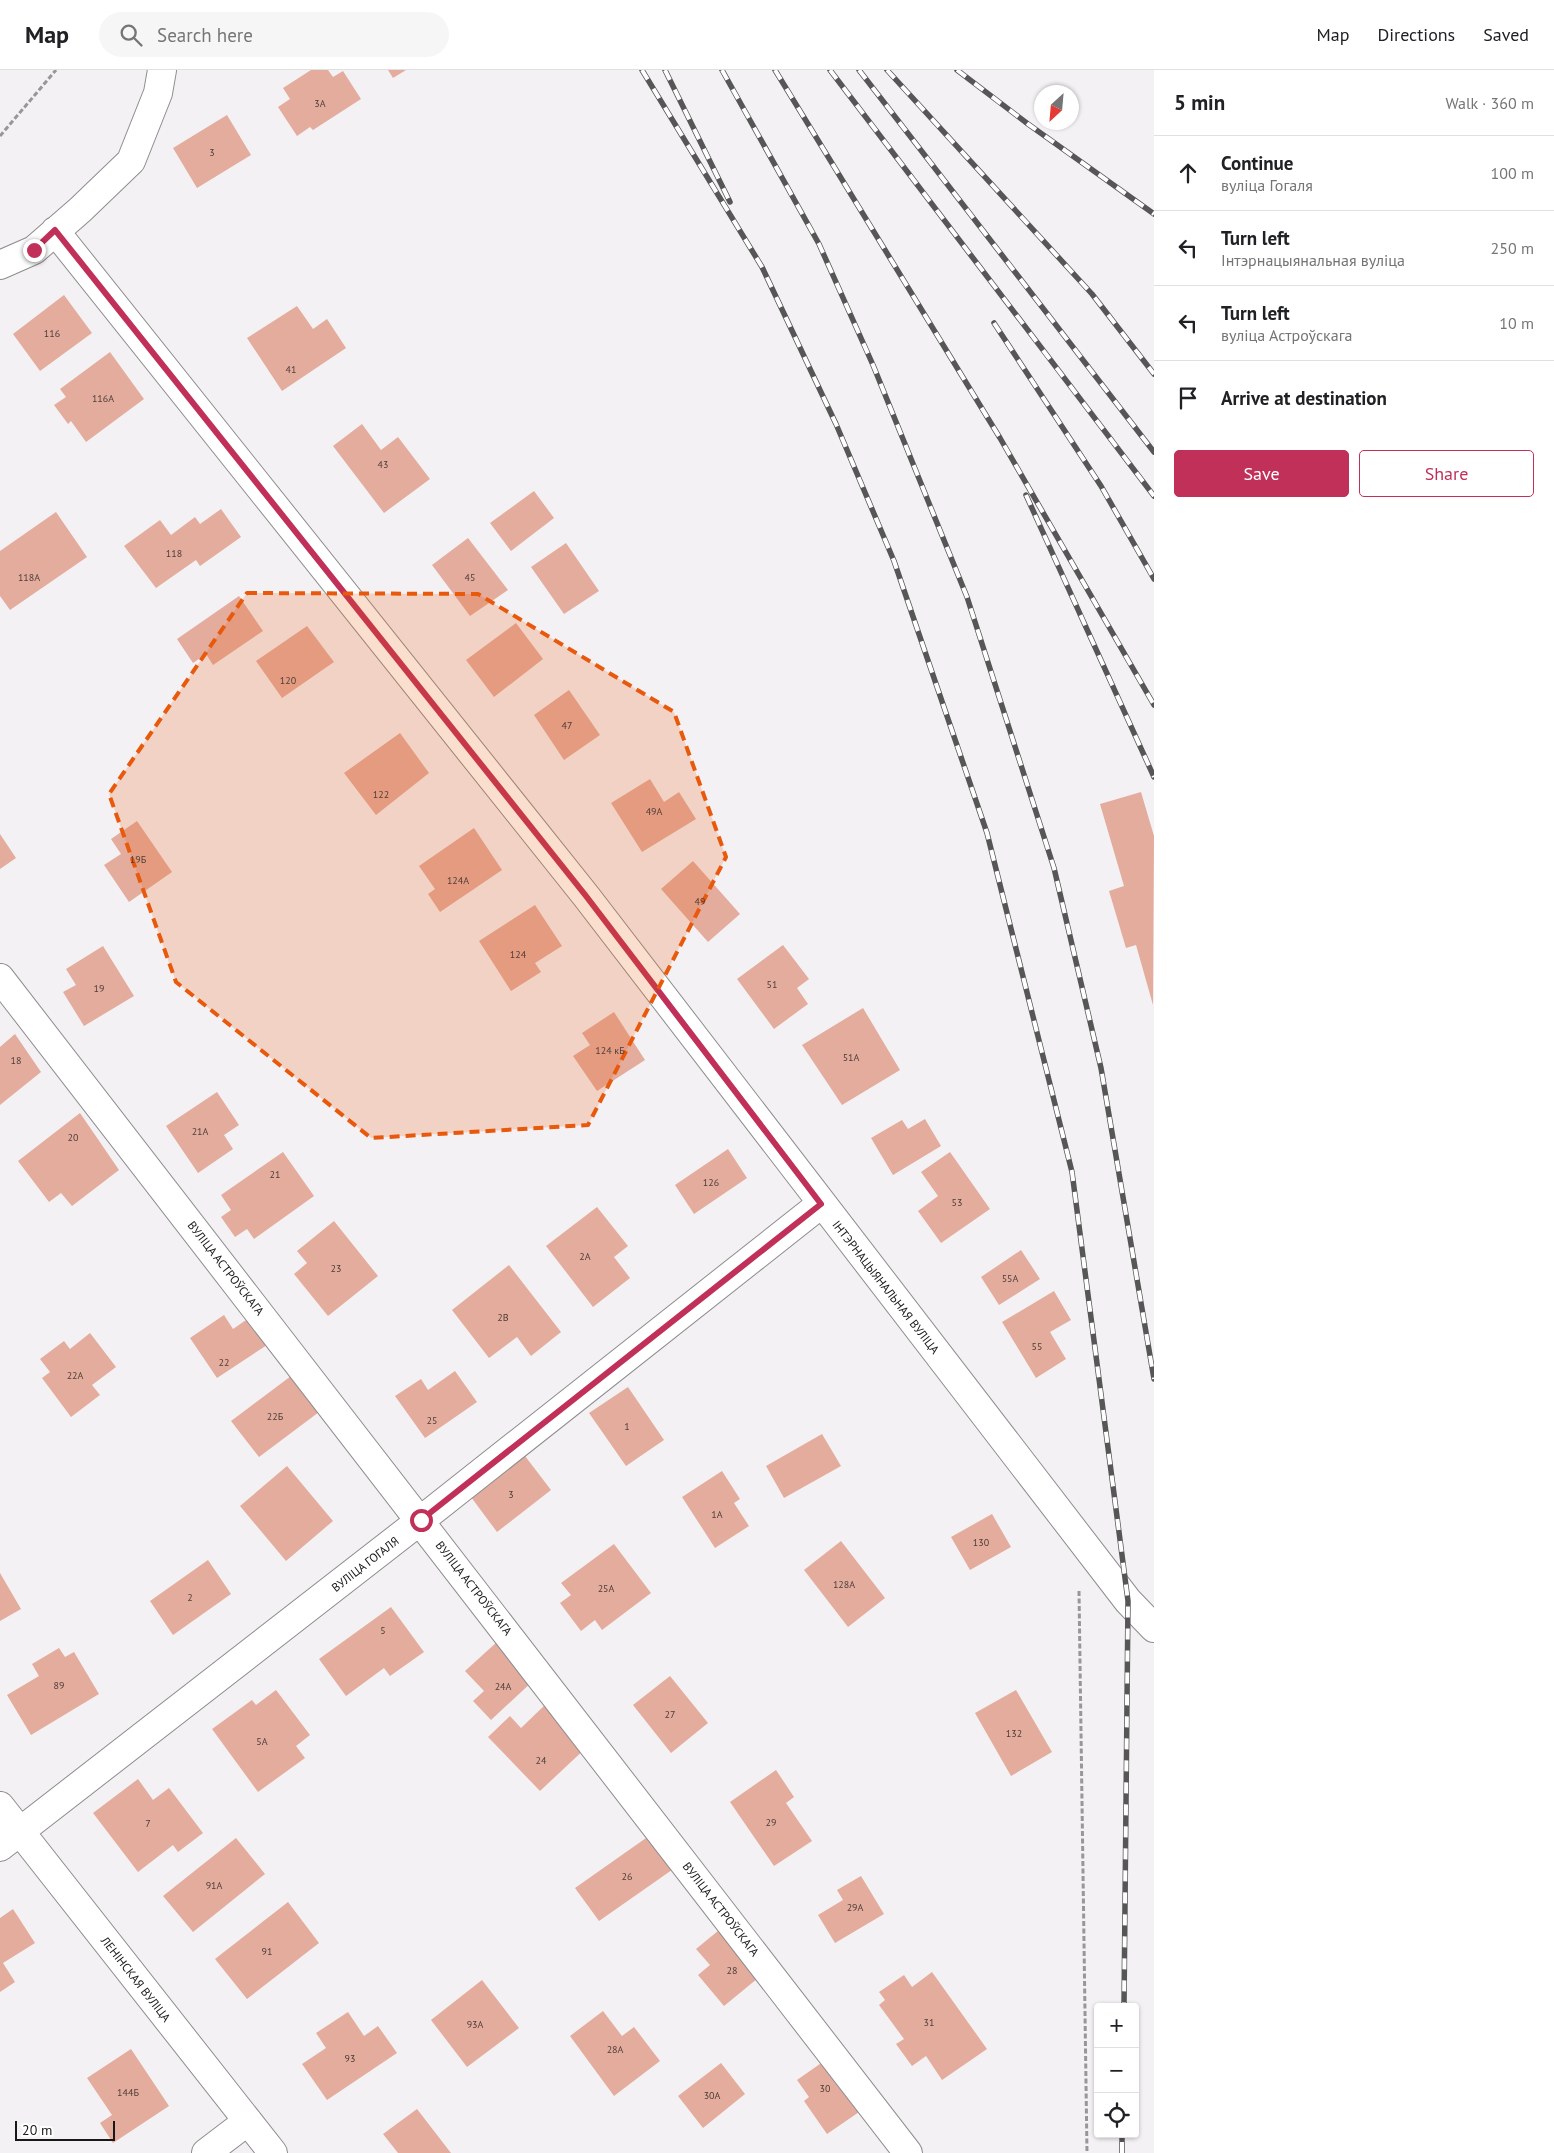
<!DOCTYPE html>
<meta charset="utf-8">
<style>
:root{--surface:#fff;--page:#f6f6f6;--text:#202124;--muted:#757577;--line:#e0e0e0;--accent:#c03059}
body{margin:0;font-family:"PT Sans",sans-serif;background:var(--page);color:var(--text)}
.controls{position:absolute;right:15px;bottom:15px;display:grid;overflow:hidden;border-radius:5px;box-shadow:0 1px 4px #0004}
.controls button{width:45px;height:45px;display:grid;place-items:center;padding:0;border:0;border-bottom:1px solid var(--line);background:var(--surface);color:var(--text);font:25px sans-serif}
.compass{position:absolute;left:1034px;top:15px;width:45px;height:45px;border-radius:50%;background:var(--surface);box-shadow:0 1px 4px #0004;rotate:206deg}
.scale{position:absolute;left:15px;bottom:12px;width:100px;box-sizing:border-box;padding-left:5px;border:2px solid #191819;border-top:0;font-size:14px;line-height:18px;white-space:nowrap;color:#191819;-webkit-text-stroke:4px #fff;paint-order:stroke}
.stop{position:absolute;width:15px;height:15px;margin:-11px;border:4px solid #c03059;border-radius:50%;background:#fff}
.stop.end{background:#c03059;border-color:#fff;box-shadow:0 1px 5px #0008}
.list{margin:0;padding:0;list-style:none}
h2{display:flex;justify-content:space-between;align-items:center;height:65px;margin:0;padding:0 20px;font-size:21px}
h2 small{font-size:16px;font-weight:400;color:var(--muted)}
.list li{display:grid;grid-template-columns:32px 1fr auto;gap:15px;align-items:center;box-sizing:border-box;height:75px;padding:0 20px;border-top:1px solid var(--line)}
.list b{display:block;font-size:19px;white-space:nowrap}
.list p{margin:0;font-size:16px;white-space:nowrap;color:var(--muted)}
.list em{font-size:16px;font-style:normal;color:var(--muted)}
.actions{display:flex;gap:10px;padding:15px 20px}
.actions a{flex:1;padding:11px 0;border:1px solid var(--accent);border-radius:5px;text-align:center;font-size:18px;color:var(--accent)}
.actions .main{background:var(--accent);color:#fff}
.icon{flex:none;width:28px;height:28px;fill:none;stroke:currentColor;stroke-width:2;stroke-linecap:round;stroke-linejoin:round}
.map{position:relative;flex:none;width:1154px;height:2083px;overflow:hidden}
header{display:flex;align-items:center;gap:30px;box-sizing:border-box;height:70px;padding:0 25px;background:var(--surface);border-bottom:1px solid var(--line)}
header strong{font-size:24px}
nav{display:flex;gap:28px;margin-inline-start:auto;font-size:18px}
.search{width:350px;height:45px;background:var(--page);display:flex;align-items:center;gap:12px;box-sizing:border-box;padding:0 18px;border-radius:28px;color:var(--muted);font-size:19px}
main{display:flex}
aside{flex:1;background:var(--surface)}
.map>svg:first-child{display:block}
.building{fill:#e4ac9d}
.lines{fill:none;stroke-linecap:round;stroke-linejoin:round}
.street-casing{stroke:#8f8c8f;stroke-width:30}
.path{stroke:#989698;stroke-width:3;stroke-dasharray:5 2.5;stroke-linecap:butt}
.street{stroke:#fff;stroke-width:28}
.rail-casing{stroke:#575657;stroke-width:5.5}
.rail{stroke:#fff;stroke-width:4;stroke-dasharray:11;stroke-linecap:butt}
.route{stroke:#c03059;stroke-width:6}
.marked{fill:#e8590c;fill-opacity:0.2;stroke:#e8590c;stroke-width:4;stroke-dasharray:10 6;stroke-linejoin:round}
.labels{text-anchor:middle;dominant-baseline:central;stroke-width:5;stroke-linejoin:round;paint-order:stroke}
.number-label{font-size:10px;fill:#4c3d3a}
.street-label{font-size:12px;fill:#191819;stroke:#fff}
</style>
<header>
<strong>Map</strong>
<div class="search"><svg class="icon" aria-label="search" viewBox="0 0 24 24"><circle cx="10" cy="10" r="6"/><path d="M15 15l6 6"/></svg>Search here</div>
<nav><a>Map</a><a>Directions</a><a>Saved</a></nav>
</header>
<main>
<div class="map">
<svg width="1154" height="2083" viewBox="0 0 1154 2083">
<rect width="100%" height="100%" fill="#f4f1f4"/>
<path class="building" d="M311,0h17l5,7 10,-6 18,28 -48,31 -3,-3 -13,9 -19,-29 12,-8 -7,-11z
M388,0h18l-13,8z
M227,45l24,40 -54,33 -24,-40z
M64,225l28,38 -52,38 -27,-37z
M297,236l16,23 14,-10 19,29 -64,43 -35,-53z
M110,282l34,47 -58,43 -15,-21 -3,3 -14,-19 12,-8 -6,-8z
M362,354l19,26 17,-13 32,42 -46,34 -51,-67z
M534,421l20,27 -43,33 -21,-28z
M221,439l20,28 -41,29 -4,-6 -40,28 -32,-42 36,-26 11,15 24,-18 5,7z
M56,442l31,45 -77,53 -10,-14v-45z
M468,468l40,52 -38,26 -38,-51z
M566,473l33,48 -35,23 -33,-47z
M239,526l24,35 -50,34 -7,-11 -13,9 -16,-24z
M516,553l27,36 -49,38 -28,-37z
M307,556l27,36 -52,36 -26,-37z
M569,620l31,45 -36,25 -30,-45z
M400,663l29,40 -53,42 -32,-42z
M650,709l14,23 15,-10 17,27 -54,33 -31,-49z
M1141,722l13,44 -1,169 -17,-60 -10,3 -17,-57 15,-5 -24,-82z
M137,751l35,51 -43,30 -25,-37 17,-11 -10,-15z
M474,758l28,42 -62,42 -12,-18 7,-5 -16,-23z
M0,764l16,24 -16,11z
M693,791l47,53 -32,28 -47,-53z
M535,835l27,41 -27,17 6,9 -30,19 -32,-50z
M783,875l26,34 -12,9 11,16 -34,25 -37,-50z
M103,876l31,50 -50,30 -21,-34 13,-7 -10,-16z
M863,938l37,62 -58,35 -40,-60z
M614,942l31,48 -48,31 -24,-35 17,-11 -8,-12z
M15,964l26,38 -41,33v-58z
M217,1022l22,33 -15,10 9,14 -35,24 -32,-47z
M80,1043l39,57 -47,36 -11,-13 -12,9 -31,-41z
M925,1049l16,27 -48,29 -22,-37 31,-18 6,9z
M728,1079l19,29 -53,36 -19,-29z
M283,1082l31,44 -60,43 -7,-10 -12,8 -14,-20 10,-7 -10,-15z
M950,1082l40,57 -49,34 -23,-32 20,-15 -17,-24z
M597,1137l31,39 -14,11 16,21 -37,29 -47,-61z
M334,1151l44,55 -50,40 -34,-42 13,-11 -10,-12z
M1021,1180l19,29 -41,26 -18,-28z
M509,1195l52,67 -30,24 -14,-19 -28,21 -37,-48z
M1054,1221l17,29 -21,12 16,27 -30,19 -34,-56z
M224,1245l9,14 16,-11 18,27 -50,33 -27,-40z
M90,1263l26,34 -24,18 8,10 -29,22 -29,-39 8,-6 -10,-13 24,-18 6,8z
M455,1301l22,31 -52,36 -30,-42 26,-17 7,11z
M291,1306l28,36 -60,45 -28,-36z
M628,1317l36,53 -38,26 -37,-53z
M822,1364l19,32 -57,32 -18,-32z
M525,1386l26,34 -54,42 -26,-35z
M287,1396l46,55 -47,40 -46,-55z
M722,1401l18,28 -6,4 15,23 -34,22 -33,-51z
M992,1444l19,33 -41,23 -19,-33z
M841,1471l44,57 -37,29 -44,-57z
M614,1474l37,49 -49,37 -7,-10 -14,11 -21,-28 11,-8 -10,-12z
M208,1490l23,34 -58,41 -23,-34z
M0,1503l21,36 -21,12z
M391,1537l33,45 -34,24 -6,-8 -38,28 -27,-37z
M498,1571l36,39 -43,40 -18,-19 11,-10 -19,-20z
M59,1578l6,9 9,-5 25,42 -68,41 -24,-40 32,-19 -7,-12z
M670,1606l38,47 -37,30 -38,-48z
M276,1620l34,45 -14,11 9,12 -47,34 -46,-63 40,-29 4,5z
M1016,1620l36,62 -41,24 -36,-63z
M547,1633l41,43 -48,45 -52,-54 22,-21 11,12z
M776,1700l18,27 -8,6 26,38 -38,25 -44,-64z
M138,1709l15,21 16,-12 34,45 -25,19 -5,-7 -35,27 -45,-59z
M656,1761l23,34 -80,56 -24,-33z
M236,1768l29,36 -72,58 -30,-36z
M861,1806l23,38 -49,29 -17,-28 25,-15 -6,-10z
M288,1832l31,41 -72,56 -32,-40z
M13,1839l22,34 -32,20 12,19 -15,10v-74z
M724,1856l39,48 -39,32 -26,-31 12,-10 -14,-16z
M932,1902l55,77 -45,31 -16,-24 -14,10 -16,-22 8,-5 -25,-34 6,-5 -6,-8 25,-17 8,12z
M482,1910l37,48 -52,39 -36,-47z
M603,1941l19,25 12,-9 26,34 -46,35 -44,-60z
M348,1942l16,24 14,-10 19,27 -70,47 -25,-36 24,-16 -10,-15z
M131,1979l38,57 -56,37 -13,-20 12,-8 -25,-37z
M827,1989l35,51 -35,24 -23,-33 5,-4 -12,-17z
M721,1993l24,31 -42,34 -25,-32z
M417,2039l34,44h-53l-15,-19z"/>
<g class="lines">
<defs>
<path id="street" d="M55,161l531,665 542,705 26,27
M0,195l34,-15 46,-40 51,-49 27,-68 4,-23
M0,908l908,1175
M0,1736l273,347
M0,1777l421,-327 400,-316
M206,2083l42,-32"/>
</defs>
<use href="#street" class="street-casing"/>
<path class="path" d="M0,66l56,-66
M1079,1521l8,562"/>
<use href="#street" class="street"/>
<defs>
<path id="rail" d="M642,0l120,197 74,157 58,137 93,272 85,339 56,429 -4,406
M665,0l65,132
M722,0l97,174 54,121 94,232 87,271 47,200 53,311
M775,0l225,368 154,267
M830,0l324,426
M859,0l295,382
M887,0l205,224 62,80
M957,0l71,54 126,90
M994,253l107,163 53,93
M1026,425l128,282
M1122,2083v-19"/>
</defs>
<use href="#rail" class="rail-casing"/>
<use href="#rail" class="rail"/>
</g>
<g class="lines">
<path class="route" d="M34,180l21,-20 531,666 235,308 -400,316"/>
</g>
<path class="marked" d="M247,523l231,1 196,118 52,145 -138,268 -217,13 -195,-156 -67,-188z"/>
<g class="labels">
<g class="number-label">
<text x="320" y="33">3А</text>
<text x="212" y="82">3</text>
<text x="52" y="263">116</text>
<text x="291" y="299">41</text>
<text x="103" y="328">116А</text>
<text x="383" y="394">43</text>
<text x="174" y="483">118</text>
<text x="29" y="507">118А</text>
<text x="470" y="507">45</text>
<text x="288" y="610">120</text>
<text x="567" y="655">47</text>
<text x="381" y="724">122</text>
<text x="654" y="741">49А</text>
<text x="138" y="789">19Б</text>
<text x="458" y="810">124А</text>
<text x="700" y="831">49</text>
<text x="518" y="884">124</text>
<text x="772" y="914">51</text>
<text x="99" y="918">19</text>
<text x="610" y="980">124 кБ</text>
<text x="851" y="987">51А</text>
<text x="16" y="990">18</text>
<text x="200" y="1061">21А</text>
<text x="73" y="1067">20</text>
<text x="275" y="1104">21</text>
<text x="711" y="1112">126</text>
<text x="957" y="1132">53</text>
<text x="585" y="1186">2А</text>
<text x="336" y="1198">23</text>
<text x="1010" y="1208">55А</text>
<text x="503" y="1247">2В</text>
<text x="1037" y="1276">55</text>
<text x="224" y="1292">22</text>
<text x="75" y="1305">22А</text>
<text x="275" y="1346">22Б</text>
<text x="432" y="1350">25</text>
<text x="627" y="1356">1</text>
<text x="511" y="1424">3</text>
<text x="717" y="1444">1А</text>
<text x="981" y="1472">130</text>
<text x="844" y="1514">128А</text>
<text x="606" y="1518">25А</text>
<text x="190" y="1527">2</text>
<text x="383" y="1560">5</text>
<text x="59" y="1615">89</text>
<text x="503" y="1616">24А</text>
<text x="670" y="1644">27</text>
<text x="1014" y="1663">132</text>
<text x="262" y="1671">5А</text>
<text x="541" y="1690">24</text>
<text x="771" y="1752">29</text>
<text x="148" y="1753">7</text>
<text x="627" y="1806">26</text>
<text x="214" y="1815">91А</text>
<text x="855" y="1837">29А</text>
<text x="267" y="1881">91</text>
<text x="732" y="1900">28</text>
<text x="929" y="1952">31</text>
<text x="475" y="1954">93А</text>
<text x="615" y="1979">28А</text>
<text x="350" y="1988">93</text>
<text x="825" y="2018">30</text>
<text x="128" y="2022">144Б</text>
<text x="712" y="2025">30А</text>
</g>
<g class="street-label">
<text transform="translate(226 1198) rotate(52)">ВУЛІЦА АСТРОЎСКАГА</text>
<text transform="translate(886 1217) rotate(52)">ІНТЭРНАЦЫЯНАЛЬНАЯ ВУЛІЦА</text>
<text transform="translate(365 1494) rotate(-38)">ВУЛІЦА ГОГАЛЯ</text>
<text transform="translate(474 1518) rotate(52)">ВУЛІЦА АСТРОЎСКАГА</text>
<text transform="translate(721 1839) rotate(52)">ВУЛІЦА АСТРОЎСКАГА</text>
<text transform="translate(136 1909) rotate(52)">ЛЕНІНСКАЯ ВУЛІЦА</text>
</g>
</g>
</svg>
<div class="controls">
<button>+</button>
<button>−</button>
<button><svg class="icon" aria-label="locate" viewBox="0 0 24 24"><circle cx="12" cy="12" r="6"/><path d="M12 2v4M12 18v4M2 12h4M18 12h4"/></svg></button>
</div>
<svg class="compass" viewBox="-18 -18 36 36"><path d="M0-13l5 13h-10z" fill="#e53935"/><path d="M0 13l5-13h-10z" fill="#757577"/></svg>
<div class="scale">20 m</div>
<div class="stop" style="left:421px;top:1450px"></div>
<div class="stop end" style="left:34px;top:180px"></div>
</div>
<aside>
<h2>5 min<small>Walk · 360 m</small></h2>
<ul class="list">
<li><svg class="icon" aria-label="ahead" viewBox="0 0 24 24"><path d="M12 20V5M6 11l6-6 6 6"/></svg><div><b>Continue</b><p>вуліца Гогаля</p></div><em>100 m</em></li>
<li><svg class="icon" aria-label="left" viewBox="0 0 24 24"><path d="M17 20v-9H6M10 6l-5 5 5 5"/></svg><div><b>Turn left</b><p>Інтэрнацыянальная вуліца</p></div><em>250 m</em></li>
<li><svg class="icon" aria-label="left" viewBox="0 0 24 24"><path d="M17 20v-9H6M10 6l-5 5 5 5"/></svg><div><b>Turn left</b><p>вуліца Астроўскага</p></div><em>10 m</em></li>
<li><svg class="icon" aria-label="arrive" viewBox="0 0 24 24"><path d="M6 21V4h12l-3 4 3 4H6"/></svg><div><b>Arrive at destination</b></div></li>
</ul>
<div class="actions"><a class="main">Save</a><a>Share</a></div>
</aside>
</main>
